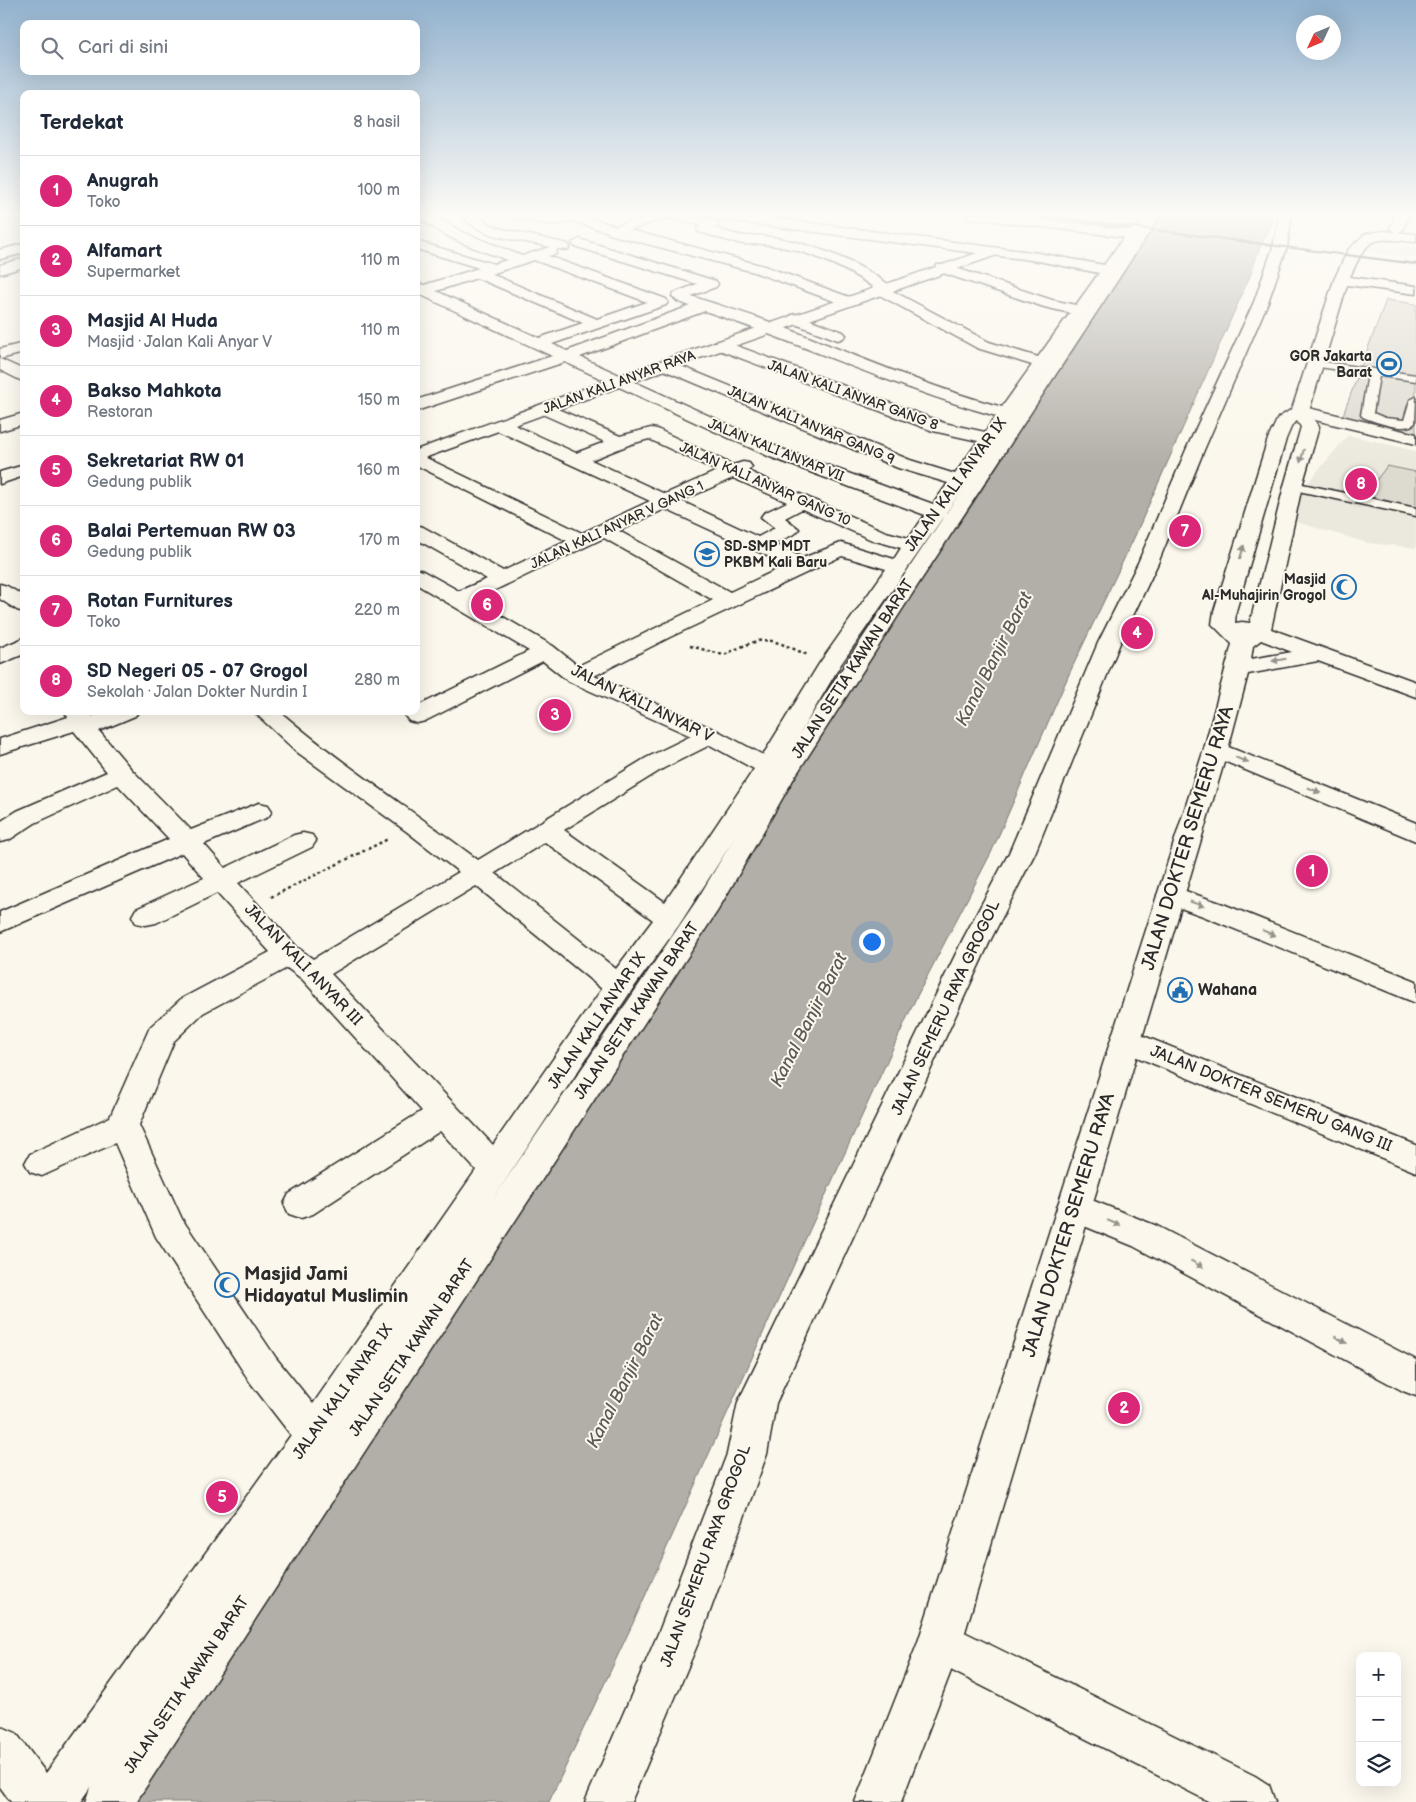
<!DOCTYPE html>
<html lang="id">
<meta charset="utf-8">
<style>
:root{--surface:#fff;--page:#f6f6f7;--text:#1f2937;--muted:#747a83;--line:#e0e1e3;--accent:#db2777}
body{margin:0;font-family:"Balsamiq Sans",sans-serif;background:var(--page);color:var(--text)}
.controls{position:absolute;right:15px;bottom:15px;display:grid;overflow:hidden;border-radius:10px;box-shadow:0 5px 20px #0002}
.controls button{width:45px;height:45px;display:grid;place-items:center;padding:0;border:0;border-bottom:1px solid var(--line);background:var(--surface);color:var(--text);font:25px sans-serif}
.compass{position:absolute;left:1296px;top:15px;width:45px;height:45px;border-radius:50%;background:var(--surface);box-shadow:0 5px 20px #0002;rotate:226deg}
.you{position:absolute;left:871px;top:941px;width:18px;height:18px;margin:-12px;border:4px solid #fff;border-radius:50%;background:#1a73e8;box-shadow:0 0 0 8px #1a73e833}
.badge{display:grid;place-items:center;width:32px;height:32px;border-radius:50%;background:var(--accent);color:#fff;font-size:16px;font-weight:700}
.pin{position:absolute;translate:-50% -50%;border:2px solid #fff;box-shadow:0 1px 5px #0006}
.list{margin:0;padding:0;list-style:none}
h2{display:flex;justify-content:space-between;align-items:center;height:65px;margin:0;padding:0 20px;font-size:21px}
h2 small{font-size:16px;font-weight:400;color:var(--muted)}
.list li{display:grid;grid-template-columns:32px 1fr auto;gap:15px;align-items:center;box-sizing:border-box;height:70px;padding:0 20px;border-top:1px solid var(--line)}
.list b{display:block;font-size:19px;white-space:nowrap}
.list p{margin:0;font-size:16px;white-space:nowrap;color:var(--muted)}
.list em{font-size:16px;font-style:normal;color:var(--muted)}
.icon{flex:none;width:28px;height:28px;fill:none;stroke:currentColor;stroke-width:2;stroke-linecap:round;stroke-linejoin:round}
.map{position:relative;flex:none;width:1416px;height:1802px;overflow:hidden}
.search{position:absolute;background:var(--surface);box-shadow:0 5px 20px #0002;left:20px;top:20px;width:400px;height:55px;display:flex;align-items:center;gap:12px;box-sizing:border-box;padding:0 18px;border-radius:10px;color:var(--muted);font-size:19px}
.panel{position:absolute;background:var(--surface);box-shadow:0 5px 20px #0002;left:20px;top:90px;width:400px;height:625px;border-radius:10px}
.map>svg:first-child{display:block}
.built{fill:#ebe8de}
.green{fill:#dddad0;stroke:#84827e}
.water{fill:#b1afa7;stroke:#7b7a75}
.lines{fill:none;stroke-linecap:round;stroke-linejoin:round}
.river{fill:#b1afa7;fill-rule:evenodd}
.service-casing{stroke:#2b2b2b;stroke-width:3}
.minor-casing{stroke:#2b2b2b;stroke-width:3}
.tertiary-casing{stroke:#2b2b2b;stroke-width:3}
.secondary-casing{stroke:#2b2b2b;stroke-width:3}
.path{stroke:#2b2b2b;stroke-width:2.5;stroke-dasharray:3 3;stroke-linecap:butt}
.service{fill:#fbf7ec;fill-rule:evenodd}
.minor{fill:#fbf7ec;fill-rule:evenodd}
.tertiary{fill:#fbf7ec;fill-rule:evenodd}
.secondary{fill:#fbf7ec;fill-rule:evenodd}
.rail{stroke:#2b2b2b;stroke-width:2}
.oneway{fill:#93918c}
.labels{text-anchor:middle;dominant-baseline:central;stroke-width:4;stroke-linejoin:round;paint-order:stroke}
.far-poi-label{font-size:14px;font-weight:bold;fill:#2b2b2b;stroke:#fbf7ec;text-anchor:end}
.far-street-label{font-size:14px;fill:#2b2b2b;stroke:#fbf7ec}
.street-label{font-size:16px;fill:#2b2b2b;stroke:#fbf7ec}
.poi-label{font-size:16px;font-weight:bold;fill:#2b2b2b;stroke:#fbf7ec;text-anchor:start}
.water-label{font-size:18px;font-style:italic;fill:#5a5956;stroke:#fbf7ec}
.near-street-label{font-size:19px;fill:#2b2b2b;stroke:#fbf7ec}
.near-poi-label{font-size:19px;font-weight:bold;fill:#2b2b2b;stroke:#fbf7ec;text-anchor:start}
</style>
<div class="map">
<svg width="1416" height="1802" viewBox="0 0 1416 1802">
<rect width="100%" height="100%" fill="#fbf7ec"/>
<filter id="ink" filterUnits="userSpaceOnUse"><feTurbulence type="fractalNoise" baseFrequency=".02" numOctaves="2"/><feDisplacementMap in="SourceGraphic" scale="10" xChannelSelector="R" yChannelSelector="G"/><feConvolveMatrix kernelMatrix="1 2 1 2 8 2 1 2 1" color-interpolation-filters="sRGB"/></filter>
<g filter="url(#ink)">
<path class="built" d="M15,215l9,4v20l-24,6v-26z
M1416,246v12l-61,-8z
M1348,435l68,16v97l-48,-5 -89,-26z"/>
<path class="green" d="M1386,300l30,4v133l-76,-14z
M1387,466l29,6v36l-51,-13z"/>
<path class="water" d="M1160,214h117l-17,33 -10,29 -116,262 -64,134 -79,181 -76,147 -115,251 -167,372 -84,179h-421l786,-1219 57,-76 147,-233z"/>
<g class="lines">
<path class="river" d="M0,214h24l-2,5 -22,7z"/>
<defs>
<path id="service" d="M1316,361l100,14v6l-37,-5 -6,37 12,5 19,2 6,-20 6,-3 -1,26c-10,10 -40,-1 -52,-6l-2,-2 7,-41 -56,-8 -1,-2 1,-2z
M1293,482l123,26v8l-127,-27 -2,-3 2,-3z"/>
<path id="minor" d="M417,214h15l30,18 60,24 28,-9c-29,-7 -70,-8 -90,-33h14l17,11 12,4 65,15 2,3 -2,3 -11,-1 -1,5 -8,2 118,43 2,3 -2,3 -114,39 15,7 123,-45 -13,-5 -5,-5 2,-3 23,-9 -123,-38 -2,-3 7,-4 137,42 2,3 -2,3 -25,9c29,10 59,18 87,29 74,29 147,61 224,82l30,-42 -55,-17 -103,-56 -2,-3 1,-2c-31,-22 -72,-39 -110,-43 -6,-1 -13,1 -19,0 -15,-2 -30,-8 -45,-12l-2,-3 4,-4 -36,-7 -35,12 134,36 88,32 2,3 -2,3h-10l-88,-32 -145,-38 -1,-2 -36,-11 -19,4 -39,-7 -6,-4h30l15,3 24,-3 39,12 34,-12h35l32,7 2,3 -4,4c10,3 22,8 33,8 5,0 10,-1 15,0 44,5 89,23 125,48l1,5 100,53 49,15 32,-44 -26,-6 -107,-36 -2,-3 2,-3h10l105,35 24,5 23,-32 -61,-12 -329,-43 -6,-4h39l296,39 66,12 20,-28 -154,-19 -6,-4h41l125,16c6,-4 17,-5 22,1l-2,3 -12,3 -297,427 -61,103 -101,158 -50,69 -301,454 -247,354h-70l-11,-15v-61l16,7 30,40 245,-338 -41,-53 -94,-145 -41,-94 -73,33 -12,-4 -5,-9 5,-9 80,-37 40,-90 31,-28 89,-47 -53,-59 -61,30 -10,2 -10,-2 -4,-7 4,-7 68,-31 -22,-25 -182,79v-20l169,-73 -51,-54 -83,38 -26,17 -9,2v-20l17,-11 90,-39 -33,-41 -74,23v-15l68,-22 -4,-6h24l4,5 13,-5h34l-4,5 -36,15 32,38 60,61 68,-27 9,2 4,6 -4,6 -64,27 21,24 69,-33 9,-2 9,2 4,6 -4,6 -74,36 60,65 15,11 146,-87 -53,-41 -109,-79 -44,-41h26c63,54 133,99 199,149l168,-102 45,-22 -123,-55 -25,-20 -118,60 -8,2 -8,-2 -4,-5 4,-5h7v-4l113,-56 -113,-67v-15l7,2 36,20 28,-12 -71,-40v-14l7,2 80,44 64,-30 -151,-76v-12l166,80 68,-32 -154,-71 -3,-4 3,-4 6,-1 6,1 68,31 29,-11 -65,-29 -2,-4 2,-4 6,-1 74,32 31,-8 6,1 76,36 10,-3 6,1 3,4 -4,4 138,61 23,6 16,-23 -155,-58 -205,-95 -149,49v-11l136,-44 -131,-61 -5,1v-13l8,2 55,-17 -63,-19v-8l78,23 13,-4c-26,-10 -72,-24 -90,-46zM534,260l113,42 -50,17 -106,-45zM477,278l106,45 -44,15 -103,-47zM705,311c98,33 191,77 291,105l-11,16 -41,-9 -218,-81h-12l-2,3 2,3 219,83 45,10 -23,33 -45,-14 -239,-98h-12l-2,3 2,3 239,100 50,15 -15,21 -151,-55 -202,-92zM649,439l68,32 -52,23 -74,-34 40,-16zM733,478l54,24 -23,11 -3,4 14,11 -17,9 -77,-36zM665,509l122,56 -57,27 -111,-61zM802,509l70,31 29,8 -7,11 -53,-16 -38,15 -29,-14 22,-11 3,-4 -14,-11zM604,538l109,62 -135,66 -25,-20 -79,-46zM842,556l44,13 -67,95 -56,91 -45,-24 -124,-55 76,-39zM710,745l44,24 -89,133 -101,-72 100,-62zM545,842l108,78 -37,49 -121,-96zM476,886l126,103 -109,156 -162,-171zM287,968l15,11 120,132 -133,83 -5,10 5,10 12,4 12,-4 127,-83 36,39 -163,234 -37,-46 -94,-139 -43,-94 35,-84 29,-28z
M1280,214h12l-5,33 -19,55 -64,148 -46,113 -38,80 -85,210 -44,86 -215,464 -9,51 -66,182 -70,166h-46l75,-173 67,-175 11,-52 225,-463 46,-86 89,-210 40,-80 48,-113 68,-148 19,-55z
M1396,214h13l-5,15 -7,4 -7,-4z
M24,258v9l-24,7v-9z
M795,314l48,18 3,3 -3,3 -5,2 -48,-18 -3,-3 3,-3z
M24,343v10l-24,6v-10z
M0,359l24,11v12l-24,-12z
M1300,406l116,28v10l-122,-29 -3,-4 3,-4z
M24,413v11l-24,7v-11z
M24,465v11l-24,8v-12z
M0,584l7,2 17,10v16l-7,-2 -17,-11z
M1216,742l200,81v18l-209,-87 -3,-5 3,-5z
M1171,886l52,18 193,77v22l-213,-87 -42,-15 -4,-6 4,-6z
M1126,1029l290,116v27l-301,-124 -4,-8 4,-8z
M1074,1193l83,33 259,134v36l-13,-5 -270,-145 -71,-29 -5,-10 5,-10z
M940,1620l315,156 14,9 6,17h-65l-285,-145 -7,-15 7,-15z"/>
<path id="tertiary" d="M1384,231l32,3v8c-44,-4 -47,-8 -66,35l66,9v8l-69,-9 -38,126 10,16 -17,59 -31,143 145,53v15l-98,-36 -70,13 -20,75 -266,893 -61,160h-46l63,-160 286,-893 28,-105 -20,-20 2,-13 54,-172 10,-21 14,-9 42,-129 14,-30 17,-16zM1297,421l4,6 -17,59 -34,137 -8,-1 -7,1 1,-12 50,-172 6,-14zM1261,640l31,12 -41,7 2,-13z
M992,248l7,4 -2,3 -326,113 -255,93v-11l244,-89z
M24,638v16l-24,10v-16z"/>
<path id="secondary" d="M1148,214h13l-240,366 -127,198 -76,132 -582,892h-50l6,-17 605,-885 73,-122 131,-198z"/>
</defs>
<use href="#service" class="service-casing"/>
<use href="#minor" class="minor-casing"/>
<use href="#tertiary" class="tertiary-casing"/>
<use href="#secondary" class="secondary-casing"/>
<path class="path" d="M690,646l34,9c43,-21 41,-18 84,0
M271,897l117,-58"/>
<use href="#service" class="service"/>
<use href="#minor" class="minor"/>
<use href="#tertiary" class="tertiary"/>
<use href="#secondary" class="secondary"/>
<path class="rail" d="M1031,214l385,50
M0,249l24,-6
M0,260l24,-6"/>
</g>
<defs><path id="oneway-solid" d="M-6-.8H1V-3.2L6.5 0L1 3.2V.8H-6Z" transform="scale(1.25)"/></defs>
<g class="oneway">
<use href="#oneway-solid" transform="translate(1302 456) rotate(105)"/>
<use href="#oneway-solid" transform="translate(1242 552) rotate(-73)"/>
<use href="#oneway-solid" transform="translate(1279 660) rotate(171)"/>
<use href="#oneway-solid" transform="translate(1242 760) rotate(22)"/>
<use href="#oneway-solid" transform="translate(1314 790) rotate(23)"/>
<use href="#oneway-solid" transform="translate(1197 904) rotate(19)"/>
<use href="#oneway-solid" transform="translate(1269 933) rotate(22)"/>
<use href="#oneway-solid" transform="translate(1114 1223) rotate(22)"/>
<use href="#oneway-solid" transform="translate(1197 1264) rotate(28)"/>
<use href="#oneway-solid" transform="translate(1341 1340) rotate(28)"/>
</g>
</g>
<linearGradient id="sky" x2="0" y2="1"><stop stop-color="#92b2ce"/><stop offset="0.46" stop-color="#fdfbf6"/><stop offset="1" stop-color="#fdfbf6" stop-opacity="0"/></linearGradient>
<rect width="1416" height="467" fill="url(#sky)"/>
<defs>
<symbol id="stadium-ring" viewBox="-11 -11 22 22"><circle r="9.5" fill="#fbf7ec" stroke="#1f6fb2" stroke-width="1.5"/><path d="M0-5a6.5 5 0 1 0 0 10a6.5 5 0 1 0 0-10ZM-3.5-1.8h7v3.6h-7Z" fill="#1f6fb2"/></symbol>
<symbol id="school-ring" viewBox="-11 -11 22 22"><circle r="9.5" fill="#fbf7ec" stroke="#1f6fb2" stroke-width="1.5"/><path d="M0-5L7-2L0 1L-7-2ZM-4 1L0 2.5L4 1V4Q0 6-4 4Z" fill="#1f6fb2"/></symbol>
<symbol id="mosque-ring" viewBox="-11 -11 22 22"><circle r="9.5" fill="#fbf7ec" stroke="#1f6fb2" stroke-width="1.5"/><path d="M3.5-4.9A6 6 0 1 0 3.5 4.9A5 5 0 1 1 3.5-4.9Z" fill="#1f6fb2"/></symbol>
<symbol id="civic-ring" viewBox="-11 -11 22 22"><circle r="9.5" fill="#fbf7ec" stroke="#1f6fb2" stroke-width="1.5"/><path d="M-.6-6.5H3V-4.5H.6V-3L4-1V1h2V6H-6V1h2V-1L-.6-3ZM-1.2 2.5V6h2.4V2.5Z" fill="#1f6fb2"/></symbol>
</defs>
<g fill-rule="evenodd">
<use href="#stadium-ring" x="1375" y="350" width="28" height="28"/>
<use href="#school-ring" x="693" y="540" width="28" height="28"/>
<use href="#mosque-ring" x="1330" y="573" width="28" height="28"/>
<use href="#civic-ring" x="1166" y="976" width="28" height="28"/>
<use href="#mosque-ring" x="213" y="1271" width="28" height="28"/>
</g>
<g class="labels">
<g class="far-poi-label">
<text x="1372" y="356">GOR Jakarta<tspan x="1372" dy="16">Barat</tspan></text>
<text x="724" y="546" text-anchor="start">SD-SMP MDT<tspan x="724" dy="16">PKBM Kali Baru</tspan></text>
<text x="1326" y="579">Masjid<tspan x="1326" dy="16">Al-Muhajirin Grogol</tspan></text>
</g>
<g class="far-street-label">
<text transform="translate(619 382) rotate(-20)">JALAN KALI ANYAR RAYA</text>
<text transform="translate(853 395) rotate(20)">JALAN KALI ANYAR GANG 8</text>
<text transform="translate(811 425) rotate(23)">JALAN KALI ANYAR GANG 9</text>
<text transform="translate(776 450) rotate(22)">JALAN KALI ANYAR VII</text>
<text transform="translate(765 484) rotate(24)">JALAN KALI ANYAR GANG 10</text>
<text transform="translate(617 525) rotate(-25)">JALAN KALI ANYAR V GANG 1</text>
</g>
<g class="street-label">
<text transform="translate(956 485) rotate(-54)">JALAN KALI ANYAR IX</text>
<text transform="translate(853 669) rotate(-57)">JALAN SETIA KAWAN BARAT</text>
<text transform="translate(642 704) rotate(26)">JALAN KALI ANYAR V</text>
<text transform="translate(303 965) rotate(46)">JALAN KALI ANYAR III</text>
<text transform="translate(946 1008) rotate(-65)">JALAN SEMERU RAYA GROGOL</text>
<text transform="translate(637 1011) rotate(-56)">JALAN SETIA KAWAN BARAT</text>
<text transform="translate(597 1021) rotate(-56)">JALAN KALI ANYAR IX</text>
<text transform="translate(1271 1099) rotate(22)">JALAN DOKTER SEMERU GANG III</text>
<text transform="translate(412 1348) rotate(-56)">JALAN SETIA KAWAN BARAT</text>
<text transform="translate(343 1392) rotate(-55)">JALAN KALI ANYAR IX</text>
<text transform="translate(706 1556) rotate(-70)">JALAN SEMERU RAYA GROGOL</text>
<text transform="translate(187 1685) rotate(-56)">JALAN SETIA KAWAN BARAT</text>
</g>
<g class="poi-label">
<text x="1198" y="990">Wahana</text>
</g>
<g class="water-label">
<text transform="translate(994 659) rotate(-63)">Kanal Banjir Barat</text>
<text transform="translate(809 1020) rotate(-63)">Kanal Banjir Barat</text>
<text transform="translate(625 1381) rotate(-63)">Kanal Banjir Barat</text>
</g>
<g class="near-street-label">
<text transform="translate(1188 838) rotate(-73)">JALAN DOKTER SEMERU RAYA</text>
<text transform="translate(1069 1225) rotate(-73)">JALAN DOKTER SEMERU RAYA</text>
</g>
<g class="near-poi-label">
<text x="244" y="1274">Masjid Jami<tspan x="244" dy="22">Hidayatul Muslimin</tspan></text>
</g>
</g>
</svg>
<div class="controls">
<button>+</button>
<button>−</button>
<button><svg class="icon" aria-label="layers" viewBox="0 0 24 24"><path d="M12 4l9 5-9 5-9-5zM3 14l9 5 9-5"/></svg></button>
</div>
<svg class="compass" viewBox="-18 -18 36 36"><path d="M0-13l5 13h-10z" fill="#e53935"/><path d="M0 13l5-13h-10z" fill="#747a83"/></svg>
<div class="you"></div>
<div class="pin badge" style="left:1312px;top:871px">1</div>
<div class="pin badge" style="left:1124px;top:1408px">2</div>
<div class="pin badge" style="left:555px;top:715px">3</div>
<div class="pin badge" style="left:1137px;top:633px">4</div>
<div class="pin badge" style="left:222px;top:1497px">5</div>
<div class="pin badge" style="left:487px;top:605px">6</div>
<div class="pin badge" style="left:1185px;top:531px">7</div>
<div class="pin badge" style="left:1361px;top:484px">8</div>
<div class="search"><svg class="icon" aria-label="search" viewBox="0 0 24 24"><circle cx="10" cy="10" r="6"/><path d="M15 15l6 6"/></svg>Cari di sini</div>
<section class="panel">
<h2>Terdekat<small>8 hasil</small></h2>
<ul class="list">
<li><span class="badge">1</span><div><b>Anugrah</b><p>Toko</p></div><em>100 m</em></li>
<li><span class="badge">2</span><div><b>Alfamart</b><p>Supermarket</p></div><em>110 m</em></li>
<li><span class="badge">3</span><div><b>Masjid Al Huda</b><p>Masjid · Jalan Kali Anyar V</p></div><em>110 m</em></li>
<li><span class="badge">4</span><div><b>Bakso Mahkota</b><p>Restoran</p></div><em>150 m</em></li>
<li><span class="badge">5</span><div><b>Sekretariat RW 01</b><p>Gedung publik</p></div><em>160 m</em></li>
<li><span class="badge">6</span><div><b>Balai Pertemuan RW 03</b><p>Gedung publik</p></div><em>170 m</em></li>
<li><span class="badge">7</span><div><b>Rotan Furnitures</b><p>Toko</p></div><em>220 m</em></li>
<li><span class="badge">8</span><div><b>SD Negeri 05 - 07 Grogol</b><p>Sekolah · Jalan Dokter Nurdin I</p></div><em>280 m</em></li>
</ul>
</section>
</div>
